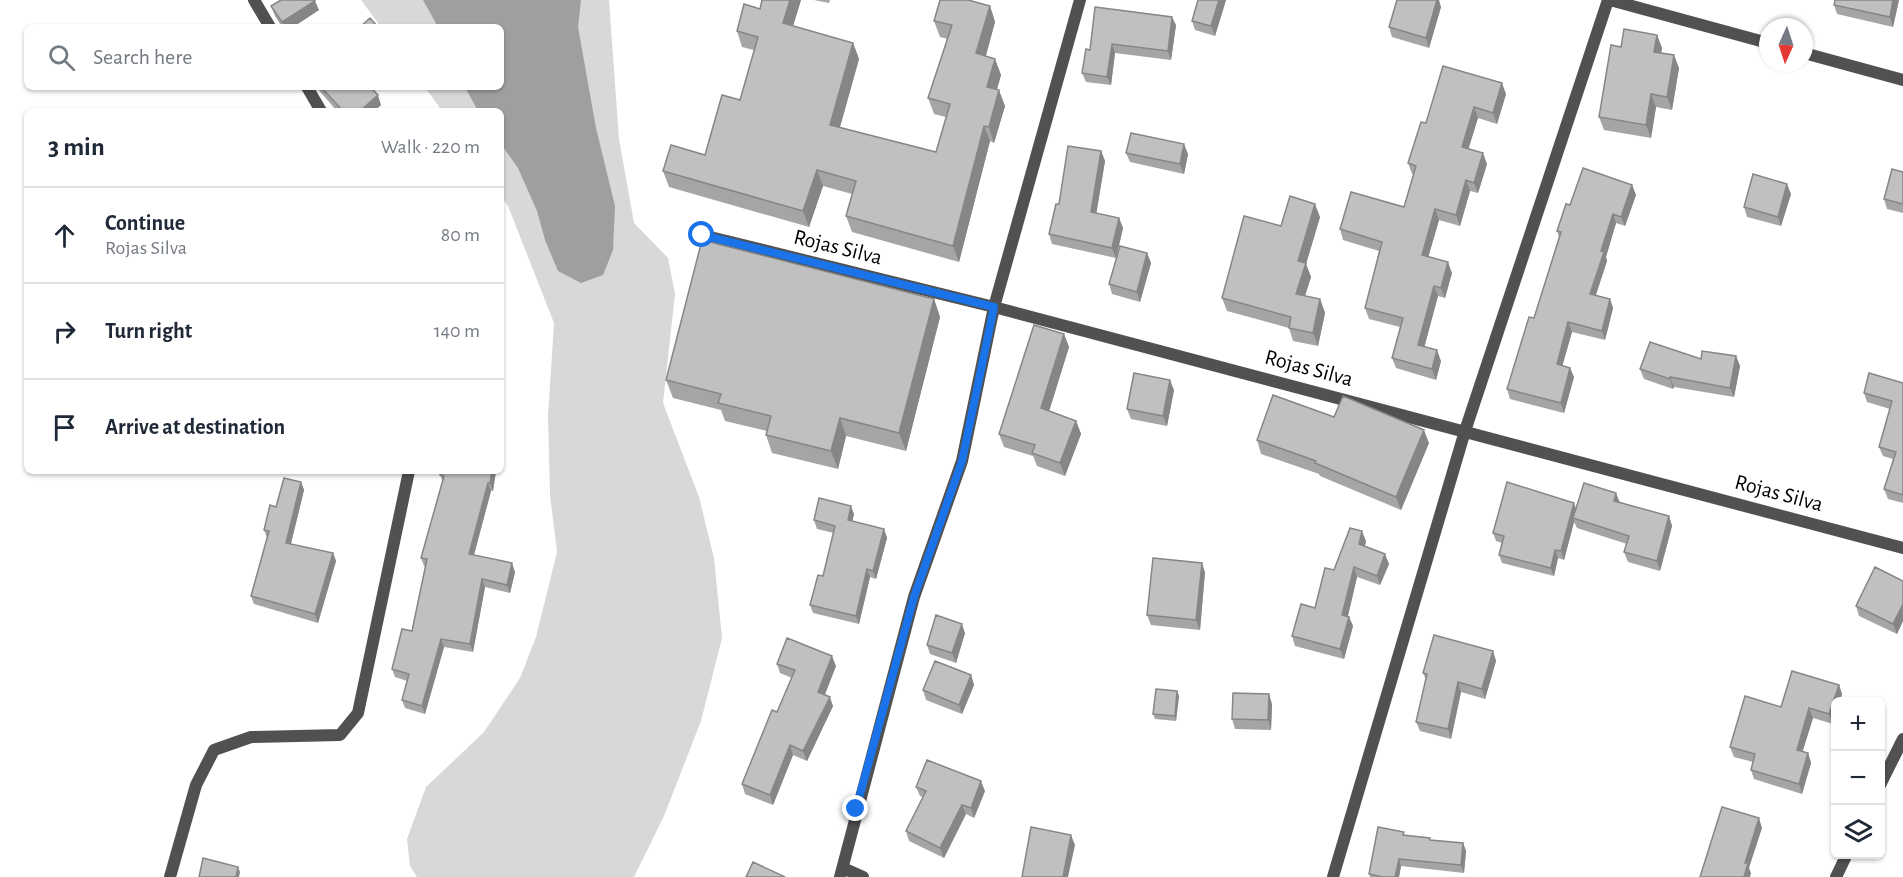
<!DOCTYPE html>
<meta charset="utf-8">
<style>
:root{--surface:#fff;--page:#f2f2f3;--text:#1f2937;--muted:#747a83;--line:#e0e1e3}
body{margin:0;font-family:"Alegreya Sans",sans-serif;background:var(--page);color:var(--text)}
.controls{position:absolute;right:18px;bottom:18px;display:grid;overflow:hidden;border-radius:9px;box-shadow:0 2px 4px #0004}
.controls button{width:54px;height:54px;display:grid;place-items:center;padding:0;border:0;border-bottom:2px solid var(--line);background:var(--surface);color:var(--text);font:30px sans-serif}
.compass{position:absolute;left:1759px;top:18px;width:54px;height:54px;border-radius:50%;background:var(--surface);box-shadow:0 2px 4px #0004;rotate:183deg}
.stop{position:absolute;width:18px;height:18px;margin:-14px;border:4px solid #1a73e8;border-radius:50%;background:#fff}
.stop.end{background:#1a73e8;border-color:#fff;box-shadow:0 2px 6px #0008}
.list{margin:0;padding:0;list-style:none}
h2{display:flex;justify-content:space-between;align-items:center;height:78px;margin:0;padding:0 24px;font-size:26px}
h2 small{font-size:20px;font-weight:400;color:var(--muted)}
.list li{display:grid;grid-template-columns:39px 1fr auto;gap:18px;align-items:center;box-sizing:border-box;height:96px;padding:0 24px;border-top:2px solid var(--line)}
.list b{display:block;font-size:22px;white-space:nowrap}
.list p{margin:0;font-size:20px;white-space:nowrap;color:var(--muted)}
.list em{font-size:20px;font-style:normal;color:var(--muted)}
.icon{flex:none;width:33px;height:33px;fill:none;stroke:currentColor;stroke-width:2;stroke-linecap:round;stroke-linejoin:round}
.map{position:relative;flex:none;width:1903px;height:877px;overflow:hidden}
.search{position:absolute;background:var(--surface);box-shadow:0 2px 4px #0004;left:24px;top:24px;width:480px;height:66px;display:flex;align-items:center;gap:15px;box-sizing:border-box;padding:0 21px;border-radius:9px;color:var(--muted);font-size:22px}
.panel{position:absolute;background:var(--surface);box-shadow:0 2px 4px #0004;left:24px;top:108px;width:480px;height:366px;border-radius:9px}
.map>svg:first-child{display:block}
.green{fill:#d8d8d8}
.water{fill:#9f9f9f}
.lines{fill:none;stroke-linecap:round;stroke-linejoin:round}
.minor{stroke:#515151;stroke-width:12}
.wall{fill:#a5a5a5}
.shaded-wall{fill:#868686}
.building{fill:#c0c0c0;stroke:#868686;stroke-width:1.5}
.route{stroke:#1a73e8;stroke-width:8}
.labels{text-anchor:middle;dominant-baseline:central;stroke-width:6;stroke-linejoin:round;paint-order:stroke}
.street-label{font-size:22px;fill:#000;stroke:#fff}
</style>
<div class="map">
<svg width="1903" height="877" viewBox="0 0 1903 877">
<rect width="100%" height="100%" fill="#fff"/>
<path class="green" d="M361,0h248l10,139 15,84 34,35 7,36 -12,109 36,94 15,61 8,80 -21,83 -37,95 -30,61h-217l-7,-11 -3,-27 19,-52 58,-55 36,-54 16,-41 21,-85 -7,-57 -2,-79 6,-93 -46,-117 -7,-10v-85h-59l-17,-24h76v-60h-120z"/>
<path class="water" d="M423,0h158l-3,27 18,101 19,78 -2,44 -10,25 -22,8 -23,-12 -13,-31 -8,-29 -19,-43 -17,-24v-33h-23l-13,-24h36v-60h-63z"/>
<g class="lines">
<path class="minor" d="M254,0l16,27
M1610,0l158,43
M1804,53l99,27
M307,87l14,24
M702,235l292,72 909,241
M1880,785l23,-46
M843,868l20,9
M170,877l26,-92 18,-35 37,-13 89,-2 18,-22 51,-242
M840,877l74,-280 48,-136 32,-154 86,-307
M1333,877l132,-446 143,-431
M1836,877l11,-23"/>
</g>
<path class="wall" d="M762,0h39l-8,26 60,17 6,16 -19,68 96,25 10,-35 -12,-3 -6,-16 20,-59 -8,-2 -6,-16 56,-15 5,16 -9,34 9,3 6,16 -4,14 8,17 -11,37 -4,-2 -31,121 -107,-30 -6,-16 6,-22 -29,-8 -14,41 -140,-40 -6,-16 42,-16 35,-55 14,-50 -12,-3 -5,-16 23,-22z
M814,0h16l-1,3z
M1198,0h28l-11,36 -20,-6 -3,-9z
M1899,0l-6,27 -56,-13 -3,-9z
M271,6l48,4 -26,17h-11l-7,-11z
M1441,7l-12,41 -37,-11 -3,-10z
M1176,25l-5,35 -56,-7 -4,32 -25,-3 -4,-9 8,-23z
M1657,35l5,13 -1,5 18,15 -7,42 -16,-3 -5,31 -47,-8 -5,-13 22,-70z
M316,87h54l11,18 -7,6h-37z
M1506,94l-9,30 -19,-6 -10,31 19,15 -9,29 -8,-2 -10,35 -21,-6 -11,37 24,16 -7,25 -7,-2 -14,51 17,14 -5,19 -40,-12 -4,-10 8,-31 -31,-8 -4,-11 14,-57 -36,-11 -3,-11 64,-22 10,-33h-2l-4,-11 18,-40z
M1101,151l4,10 -9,52 23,5 4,10 -7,30 -64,-14 -3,-10 10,-30z
M1126,153l62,1 -4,20 -54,-12z
M1903,172v41l-16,-4 -3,-10z
M1632,185l4,10 -11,31 -9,-3 -10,34 1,4 -11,34 14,4 3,9 -8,32 -33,-8 -10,34 12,11 -10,36 -54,-14 -3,-10 27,-71 25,-81 -2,-6 13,-26z
M1791,194l-10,32 -34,-9 -3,-10z
M1320,217l-14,47 5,13 -6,19 15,3 5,14 -7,33 -25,-5 -4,-13 -62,-17 -5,-13 59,-72z
M1147,253l4,10 -11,39 -28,-8 -3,-10z
M934,299l6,18 -34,134 -60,-15 -8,33 -66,-16 -6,-18 1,-4 -42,-10 -4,-11 -48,-12 -7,-18z
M1064,334l5,13 -20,64 27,10 5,13 -16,42 -28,-10 -4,-10 -29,-9 -5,-13z
M1736,356l4,10 -6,31 -60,-10 -1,2 -29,-10 -4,-10z
M1903,383v120l-15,-4 -4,-10 9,-30 -10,-3 -4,-9 11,-38 -23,-7 -3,-9z
M1174,390l-7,36 -36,-7 -4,-10z
M1334,417l95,26 -28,67 -81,-34 -1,-2 -58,-20 -4,-14z
M441,471h55l-3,20h-2l-17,64 41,17 -5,21 -25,-6 -12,65 -29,-5 -19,67 -20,-6 -3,-8 5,-19 -12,-4 -3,-8 20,-38 14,-64 -2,-1 -3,-8 22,-76 -3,-7z
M301,482l3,8 -13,54 42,9 3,8 -18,62 -64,-19 -3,-8 16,-58 -3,-8 12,-23z
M1619,503l50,13 3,10 -12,45 -32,-9 -4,-10 3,-8 -50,-16 -3,-6 -10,38 -6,-2 -4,18 -52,-13 -3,-8 3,-12 -6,-2 -3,-8 83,-24z
M854,514l-2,7 32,8 3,9 -11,41 -6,-2 -11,47 -46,-11 -3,-8 13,-29 11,-43 -17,-4 -3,-9z
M1366,541l-1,5 24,18 -9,21 -23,-8 -9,39 1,1 4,9 -9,33 -49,-13 -3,-10 23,-28 19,-38z
M1205,572l-5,58 -49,-5 -4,-10z
M1903,581v40l-6,13 -38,-18 -3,-10z
M965,633l-9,30 -26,-9 -3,-9z
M1493,651l3,10 -11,38 -24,-7 -10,47 -31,-8 -4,-9 10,-42 -3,-7z
M777,664l59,2 -11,28 8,12 -26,55 -14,-6 -20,50 -28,-11 -3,-10 35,-72 15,-34 -12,-5z
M971,675l3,10 -12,29 -36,-14 -3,-10z
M1839,685l3,9 -6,8v13l-3,9 -20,-6 -11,34 6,1 3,10 -9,31 -48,-15 -3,-9 2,-8 -19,-5 -4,-10 51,-40z
M1177,691l2,5 -3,25 -21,-2 -2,-5z
M1272,704l-1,26 -36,-1 -3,-10z
M916,787l69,4 -11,27 -8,-4 -22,44 -35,-17 -3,-10 17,-34 -3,-1z
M1405,835l26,5 32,3 3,8 -2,22 -63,-7 -2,11h-29l-1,-3z"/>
<path class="shaded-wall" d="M790,0h11l-12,39 -6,-16z
M1219,0h7l-11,36 -4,-10z
M1437,0h2l2,7 -12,41 -3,-10z
M1893,0h6l-6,27 -3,-10z
M315,1l4,9 -26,17h-9l-2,-5z
M990,6l5,16 -13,47 -6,-16z
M1172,17l4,8 -5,35 -3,-9z
M1657,35l5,13 -3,17 -5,-13z
M853,43l6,16 -23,82 -6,-16z
M1112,44l3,9 -4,32 -4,-8z
M1674,55l5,13 -7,42 -5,-13z
M995,59l6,16 -8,28 -6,-16z
M1502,83l4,11 -9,30 -4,-11z
M999,90l6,16 -11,37 -5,-16z
M1651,94l5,13 -5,31 -5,-13z
M378,95l3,10 -7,6h-14z
M1474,107l4,11 -12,39 -4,-10z
M984,126l6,15 -31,121 -6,-16z
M1184,144l4,10 -4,20 -4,-10z
M1101,151l4,10 -10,61 -4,-10z
M1483,153l4,11 -9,29 -4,-10z
M817,170l6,16 -14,41 -6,-16z
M1466,180l4,11 -10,35 -4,-11z
M1787,184l4,10 -10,32 -3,-9z
M1632,185l4,10 -11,31 -4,-9z
M1315,204l5,13 -14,47 5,13 -10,31 -5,-14 2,-33z
M1435,209l4,11 -13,45 -4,-10z
M1613,214l3,9 -10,34 1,4 -14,42 -3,-9 11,-43z
M1119,218l4,10 -7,30 -4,-10z
M1147,253l4,10 -11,39 -3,-10z
M1448,262l4,11 -7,25 -4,-10z
M1434,286l4,10 -16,60 -4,-11z
M501,299l3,7v31l-3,-8z
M934,299l6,18 -34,134 -7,-18z
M1320,299l5,14 -7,33 -5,-13z
M1610,299l3,9 -8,32 -3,-9z
M1568,322l4,10 -12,42 -3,-10z
M1064,334l5,13 -23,74 -5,-13z
M1437,350l4,11 -5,19 -4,-11z
M1736,356l4,10 -6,31 -4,-9z
M1570,368l4,9 -10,36 -3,-10z
M1670,377l4,10 -1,2 -3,-10z
M1170,380l4,10 -7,36 -4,-10z
M840,418l6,18 -8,33 -7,-18z
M1076,421l5,13 -16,42 -5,-13z
M1424,430l5,13 -28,67 -5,-13z
M492,471h4l-3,20 -3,-8z
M301,482l3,8 -15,61 -3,-8z
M488,483l3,8 -19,71 -3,-8z
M1616,493l4,10 -6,-2z
M1574,503l3,8 -4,7 1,4 -10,38 -3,-9z
M851,506l3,8 -3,14 -3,-8z
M1669,516l3,10 -12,45 -3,-10z
M884,529l3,9 -11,41 -3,-8z
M1362,531l4,10 -3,13 -4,-10z
M1555,550l3,8 -4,18 -3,-8z
M333,553l3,8 -18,62 -3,-9z
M1385,554l4,10 -9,21 -3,-9z
M512,563l3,9 -5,21 -3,-8z
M1202,563l3,9 -5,58 -4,-10z
M1354,567l3,10 -11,47 -4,-9z
M867,569l3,8 -11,47 -3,-8z
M482,579l3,8 -12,65 -3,-8z
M1903,604v17l-6,13 -4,-10z
M1349,617l4,9 -9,33 -4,-10z
M962,624l3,9 -9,30 -4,-10z
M441,639l3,8 -19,67 -3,-8z
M1493,651l3,10 -11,38 -3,-10z
M832,656l4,10 -14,36 -4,-10z
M971,675l3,10 -12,29 -3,-9z
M1458,682l3,10 -10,47 -3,-10z
M1839,685l3,9 -2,8h-4v13l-3,9 -4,-10z
M1177,691l2,5 -3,25 -1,-5z
M1269,694l3,10 -1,26 -3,-10z
M830,697l3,9 -26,55 -4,-10z
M1809,708l4,10 -13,42 -3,-10z
M790,745l3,10 -20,50 -3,-10z
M1808,753l3,10 -9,31 -3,-10z
M981,781l4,10 -11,27 -3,-10z
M962,805l4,9 -22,44 -4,-10z
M1759,818l3,10 -13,40 2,5 -1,4h-6l1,-14z
M1071,835l4,10 -7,32h-5z
M1463,843l3,8 -2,22 -3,-8z
M1399,859l2,7 -2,11h-4z
M238,867l2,5 -1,5h-3z"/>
<path class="building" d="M281,0h34v1l-33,21 -11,-16z
M762,0h28l-7,23 70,20 -23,82 106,27 14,-48 -22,-6 24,-73 -18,-4 6,-21h28l22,6 -14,47 19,6 -8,28 12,3 -10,37 -5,-1 -31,120 -107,-30 10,-35 -39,-11 -14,41 -140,-40 8,-26 34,10 17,-60 18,5 18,-63 -21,-6 7,-27 16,5z
M1198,0h21l-8,26 -19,-5z
M1397,0h40l-11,38 -37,-11z
M1835,0h58l-3,17 -56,-12z
M1095,7l77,10 -4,34 -56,-7 -5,33 -25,-4 4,-24 4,1z
M370,18l8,9h-18z
M1624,29l33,6 -3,17 20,3 -7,42 -16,-3 -5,31 -47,-8 12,-72 10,2z
M1443,66l59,17 -9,30 -19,-6 -12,40 21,6 -9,30 -8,-3 -10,35 -21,-6 -13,46 26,7 -7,26 -7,-2 -16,59 19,5 -5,19 -40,-11 11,-40 -38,-10 17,-66 -42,-13 11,-37 53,15 12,-41 -8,-3 13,-41 5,1z
M321,87h49l8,8 -18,16h-17z
M1131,133l53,11 -4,20 -54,-11z
M1068,146l33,5 -10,61 28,6 -7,30 -63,-14 7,-30h3z
M1583,168l49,17 -11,32 -8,-3 -12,37 3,1 -14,42 20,5 -8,32 -34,-9 -11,42 13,4 -9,35 -54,-14 22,-72 5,1 27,-86 -4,-1 9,-27 4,1z
M1892,169l11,3v32l-19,-5z
M1753,174l34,10 -9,33 -34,-10z
M1290,196l25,8 -17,57 8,2 -10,31 24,5 -7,34 -24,-5 2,-11 -69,-19 22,-82 37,10z
M702,240l232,59 -35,134 -59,-15 -9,33 -65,-16 5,-19 -53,-13 3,-9 -55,-14z
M1120,246l27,7 -10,39 -28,-8z
M1034,325l30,9 -23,74 35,13 -16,42 -28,-10 3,-8 -36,-11z
M1650,342l51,17 1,-8 34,5 -6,32 -60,-11v2l-30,-10z
M1134,373l36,7 -7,36 -36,-7z
M1869,373l34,10v112l-19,-6 12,-37 -17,-5 13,-46 -28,-8z
M1273,395l61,22 9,-21 81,34 -28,67 -81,-34 1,-2 -59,-21z
M441,471h51l-2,12h-2l-19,71 43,9 -5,22 -25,-6 -12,65 -29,-5 -19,67 -20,-6 7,-26 -17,-5 10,-40 10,2 15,-72 -6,-1 23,-82 -4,-1z
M284,478l17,4 -15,61 47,10 -18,61 -64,-18 18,-65 -5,-1 6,-25 6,2z
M1507,482l67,21 -13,48 -6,-1 -4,18 -52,-13 5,-19 -11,-3z
M1584,483l32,10 -2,8 55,15 -12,45 -33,-9 5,-16 -56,-18z
M819,498l32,8 -3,14 36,9 -11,42 -6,-2 -11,47 -46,-11 8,-30 5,1 12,-50 -21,-6z
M1350,528l12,3 -3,13 26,10 -8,22 -23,-9 -12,48 7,2 -9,32 -48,-13 9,-32 14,4 10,-40 9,2z
M1153,558l49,5 -6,57 -49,-5z
M1875,567l28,14v23l-10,20 -37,-18z
M936,615l26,9 -10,29 -25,-8z
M1434,635l59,16 -11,38 -24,-7 -10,47 -32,-7 11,-48 -4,-1z
M787,638l45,18 -14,36 12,5 -27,54 -13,-6 -20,50 -28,-11 30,-74 5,2 18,-42 -18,-6z
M935,661l36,14 -12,30 -36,-15z
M1792,671l47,14 -10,29 -20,-6 -12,42 11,3 -9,31 -48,-14 4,-16 -25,-7 15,-51 36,11z
M1156,689l21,2 -2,25 -22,-2z
M1233,693l36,1 -1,26 -36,-1z
M927,760l54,21 -10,27 -9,-3 -22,43 -34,-17 20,-40 -10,-4z
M1722,807l37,11 -14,45h3l-4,14h-44z
M1031,827l40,8 -8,42h-41z
M1378,827l26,5 -1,3 27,3v2l33,3 -2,22 -62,-6 -4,18h-12l-14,-3z
M203,858l35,9 -2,10h-37z
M753,862l32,15h-39z"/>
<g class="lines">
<path class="route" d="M702,235l292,72 -32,154 -48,136 -58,212"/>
</g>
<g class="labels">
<g class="street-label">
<text transform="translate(838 247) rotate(14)">Rojas Silva</text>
<text transform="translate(1309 368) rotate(15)">Rojas Silva</text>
<text transform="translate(1779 493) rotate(15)">Rojas Silva</text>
</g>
</g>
</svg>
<div class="controls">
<button>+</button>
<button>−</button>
<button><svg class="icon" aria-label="layers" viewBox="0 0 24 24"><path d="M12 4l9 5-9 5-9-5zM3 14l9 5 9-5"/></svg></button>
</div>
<svg class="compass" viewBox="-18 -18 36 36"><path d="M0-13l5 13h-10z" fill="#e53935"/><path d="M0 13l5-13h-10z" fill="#747a83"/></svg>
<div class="stop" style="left:702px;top:235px"></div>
<div class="stop end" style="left:856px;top:809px"></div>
<div class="search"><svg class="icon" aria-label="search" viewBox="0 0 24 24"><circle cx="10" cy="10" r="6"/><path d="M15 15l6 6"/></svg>Search here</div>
<section class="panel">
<h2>3 min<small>Walk · 220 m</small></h2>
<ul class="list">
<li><svg class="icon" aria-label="ahead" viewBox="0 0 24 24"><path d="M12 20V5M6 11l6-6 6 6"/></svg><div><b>Continue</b><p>Rojas Silva</p></div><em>80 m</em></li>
<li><svg class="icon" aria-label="right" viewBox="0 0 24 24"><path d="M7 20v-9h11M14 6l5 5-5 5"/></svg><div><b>Turn right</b></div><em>140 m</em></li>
<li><svg class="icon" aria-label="arrive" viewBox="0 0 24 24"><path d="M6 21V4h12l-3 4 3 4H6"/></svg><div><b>Arrive at destination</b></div></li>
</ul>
</section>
</div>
